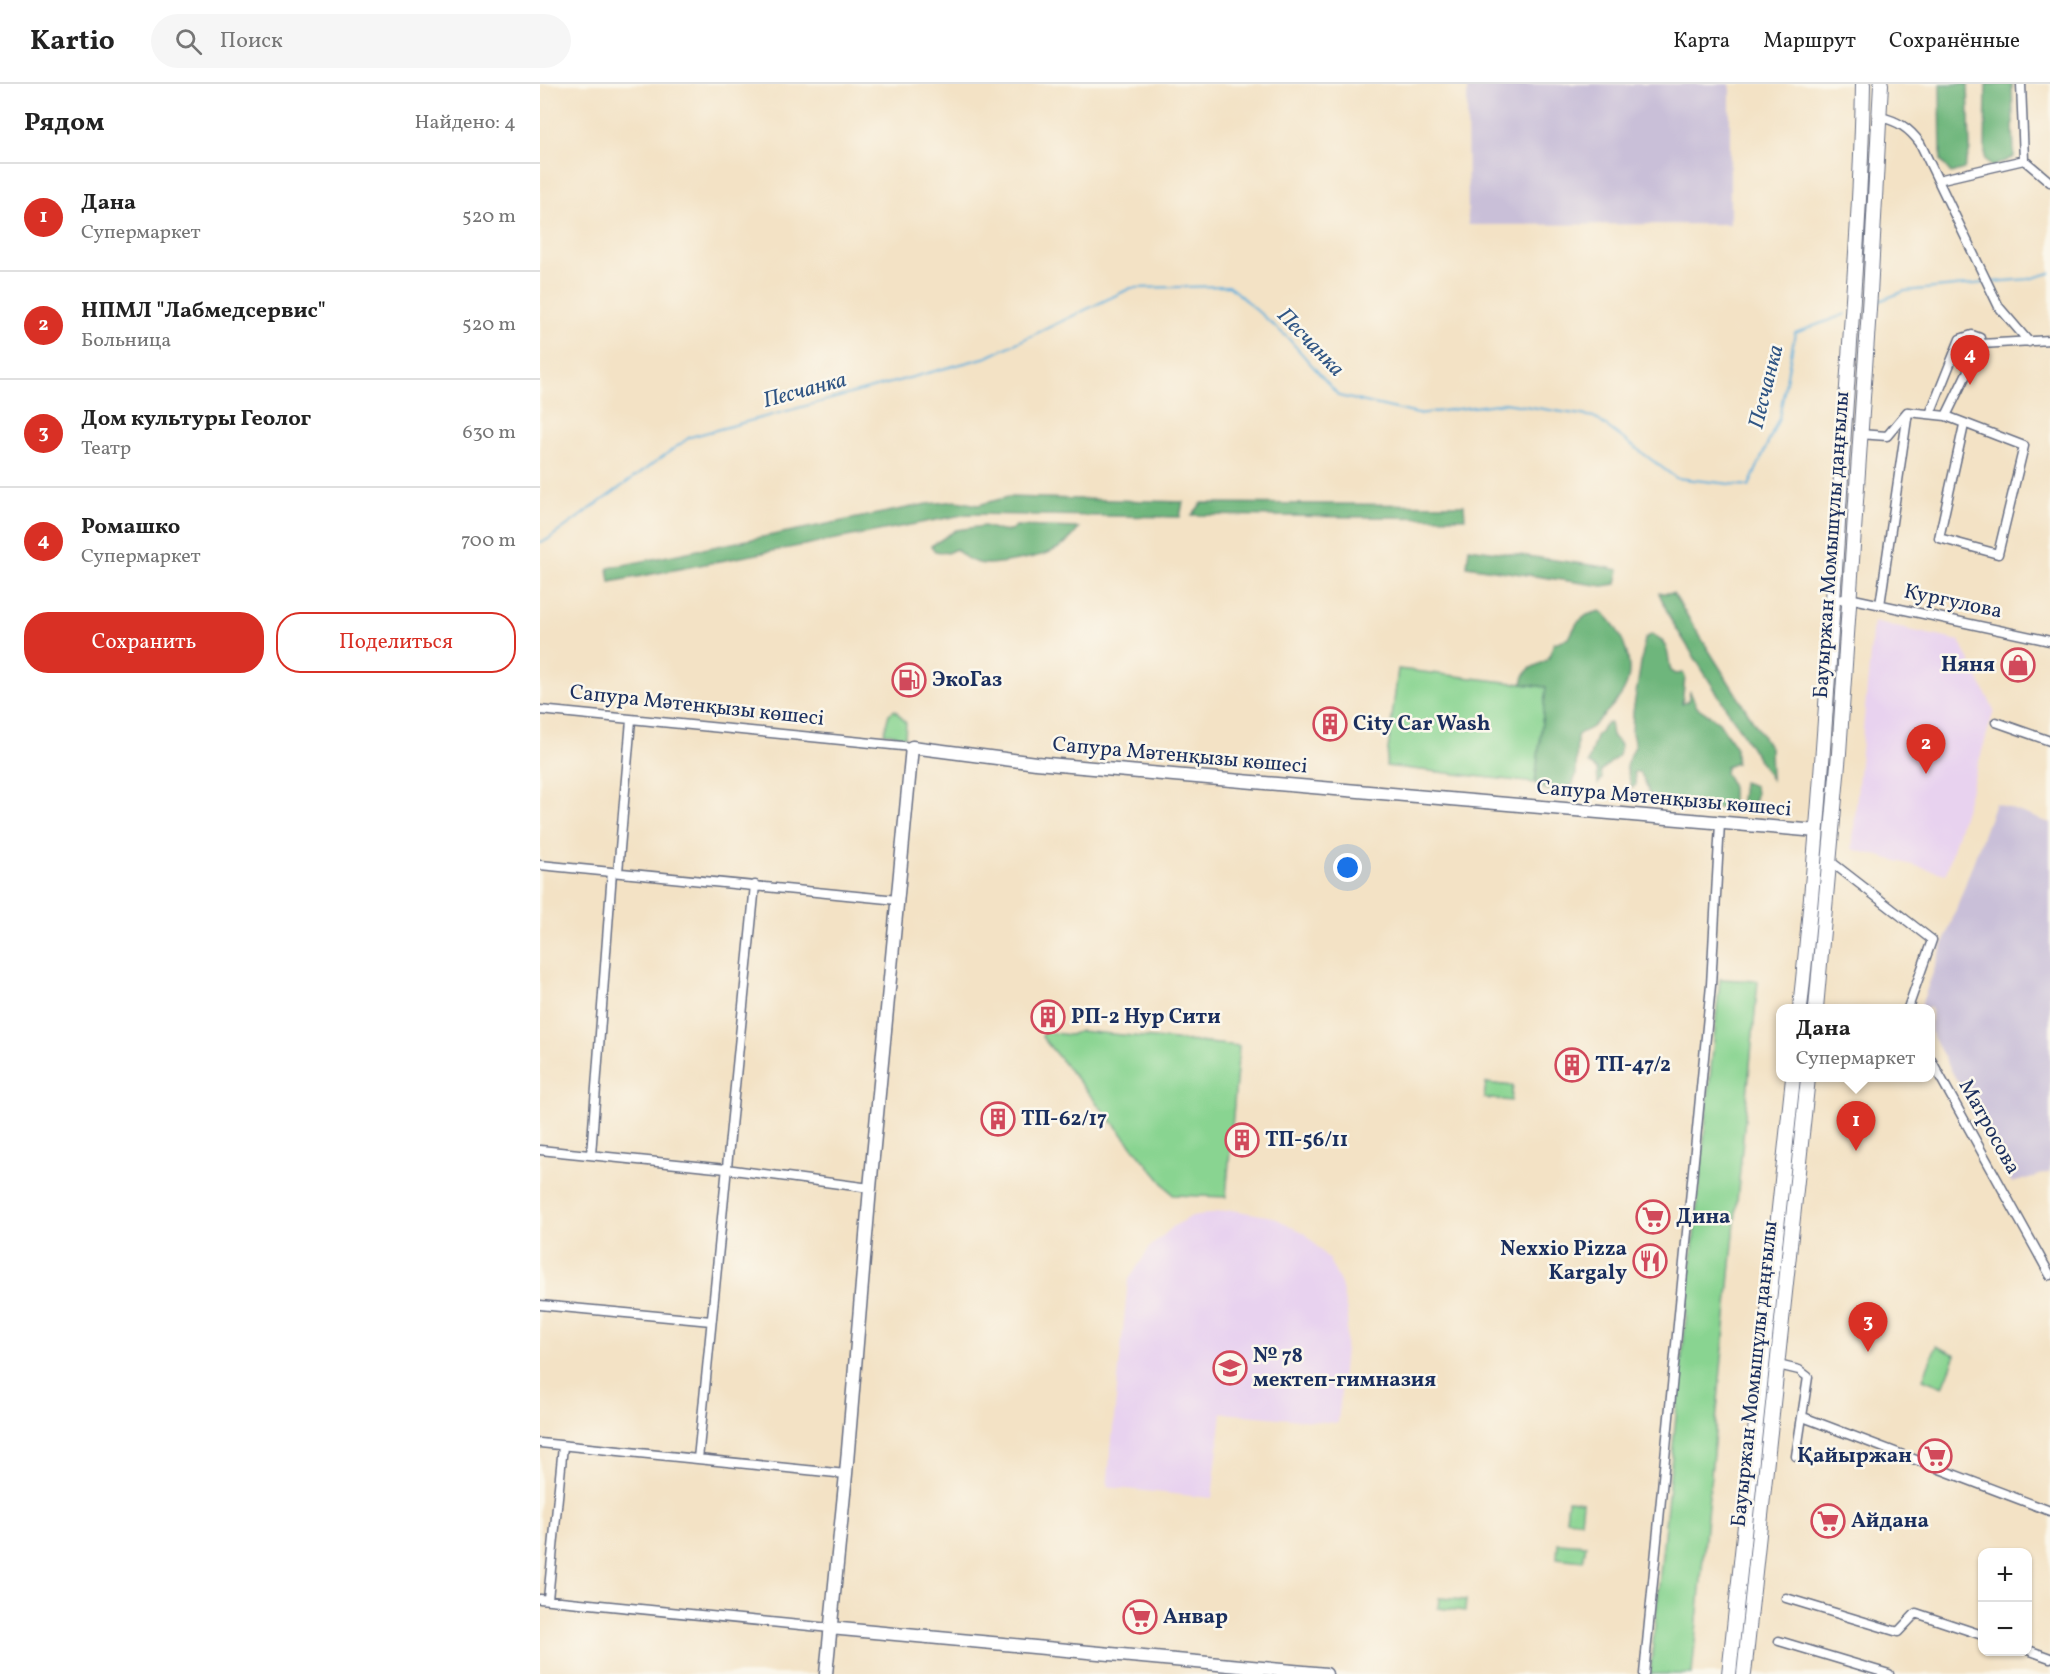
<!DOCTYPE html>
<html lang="ru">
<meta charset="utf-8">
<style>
:root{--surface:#fff;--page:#f6f6f6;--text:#222;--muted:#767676;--line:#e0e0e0;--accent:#d93025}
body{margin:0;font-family:Vollkorn,serif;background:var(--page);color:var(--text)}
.controls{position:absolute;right:18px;bottom:18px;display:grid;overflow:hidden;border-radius:12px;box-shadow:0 2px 4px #0004}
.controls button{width:54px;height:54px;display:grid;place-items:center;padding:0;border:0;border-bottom:2px solid var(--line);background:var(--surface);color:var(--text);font:30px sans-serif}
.you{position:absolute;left:808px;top:784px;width:21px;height:21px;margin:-15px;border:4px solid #fff;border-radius:50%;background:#1a73e8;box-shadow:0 0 0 9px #1a73e833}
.badge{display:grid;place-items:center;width:39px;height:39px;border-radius:50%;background:var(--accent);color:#fff;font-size:20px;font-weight:700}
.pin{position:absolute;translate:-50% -50px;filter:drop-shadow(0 2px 3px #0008)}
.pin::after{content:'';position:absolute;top:32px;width:21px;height:18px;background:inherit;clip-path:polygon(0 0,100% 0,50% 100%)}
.popup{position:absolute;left:1236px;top:920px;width:159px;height:78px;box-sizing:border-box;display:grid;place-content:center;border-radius:12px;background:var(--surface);filter:drop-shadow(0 2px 4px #0005);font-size:20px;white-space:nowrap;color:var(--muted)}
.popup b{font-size:22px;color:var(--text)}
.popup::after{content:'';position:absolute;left:50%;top:100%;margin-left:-12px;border:12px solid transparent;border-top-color:var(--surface)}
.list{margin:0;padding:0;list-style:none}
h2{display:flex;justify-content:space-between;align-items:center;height:78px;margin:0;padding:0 24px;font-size:26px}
h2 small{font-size:20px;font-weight:400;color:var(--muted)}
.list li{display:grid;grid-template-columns:39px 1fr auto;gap:18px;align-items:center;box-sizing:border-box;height:108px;padding:0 24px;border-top:2px solid var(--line)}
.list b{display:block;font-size:22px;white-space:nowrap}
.list p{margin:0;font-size:20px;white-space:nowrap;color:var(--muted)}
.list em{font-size:20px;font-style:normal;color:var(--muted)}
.actions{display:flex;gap:12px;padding:18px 24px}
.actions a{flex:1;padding:14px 0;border:2px solid var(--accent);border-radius:24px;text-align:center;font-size:21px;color:var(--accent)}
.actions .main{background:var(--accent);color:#fff}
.icon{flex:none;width:33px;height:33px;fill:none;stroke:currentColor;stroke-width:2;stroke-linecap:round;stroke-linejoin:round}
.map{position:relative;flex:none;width:1510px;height:1590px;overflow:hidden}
header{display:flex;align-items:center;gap:36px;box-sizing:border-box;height:84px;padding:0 30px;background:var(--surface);border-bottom:2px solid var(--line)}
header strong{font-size:28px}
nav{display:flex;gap:33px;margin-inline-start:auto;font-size:21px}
.search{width:420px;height:54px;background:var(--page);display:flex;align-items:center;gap:15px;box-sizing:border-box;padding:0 21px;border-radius:33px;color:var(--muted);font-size:22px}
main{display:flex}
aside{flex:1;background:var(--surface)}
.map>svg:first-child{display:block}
.built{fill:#e8d2ef}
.industrial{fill:#c9bfd8}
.green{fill:#89d491;stroke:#528278;stroke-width:1.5}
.forest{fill:#6eb67b;stroke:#44726c;stroke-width:1.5}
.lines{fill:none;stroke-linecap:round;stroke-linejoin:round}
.stream{stroke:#61afdb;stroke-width:2}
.street-casing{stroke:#676e82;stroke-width:11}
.secondary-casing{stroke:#676e82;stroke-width:15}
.primary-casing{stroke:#676e82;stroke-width:16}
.street{stroke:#fff;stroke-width:8}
.secondary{stroke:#fff;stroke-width:12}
.primary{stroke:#fff;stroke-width:14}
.labels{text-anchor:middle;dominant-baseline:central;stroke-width:5;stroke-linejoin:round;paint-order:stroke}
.street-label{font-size:21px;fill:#1b2f5e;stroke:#fbf7ec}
.poi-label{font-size:21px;font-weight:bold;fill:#1b2f5e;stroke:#fbf7ec;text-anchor:start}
.water-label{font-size:22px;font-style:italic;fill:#305584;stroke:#fbf7ec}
</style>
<header>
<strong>Kartio</strong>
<div class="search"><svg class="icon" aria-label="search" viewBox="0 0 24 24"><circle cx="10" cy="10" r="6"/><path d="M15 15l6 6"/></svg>Поиск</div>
<nav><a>Карта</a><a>Маршрут</a><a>Сохранённые</a></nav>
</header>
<main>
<aside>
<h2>Рядом<small>Найдено: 4</small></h2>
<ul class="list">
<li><span class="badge">1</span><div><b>Дана</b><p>Супермаркет</p></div><em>520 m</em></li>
<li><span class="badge">2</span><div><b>НПМЛ &quot;Лабмедсервис&quot;</b><p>Больница</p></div><em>520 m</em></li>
<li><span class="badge">3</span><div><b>Дом культуры Геолог</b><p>Театр</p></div><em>630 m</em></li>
<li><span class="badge">4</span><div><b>Ромашко</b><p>Супермаркет</p></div><em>700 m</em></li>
</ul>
<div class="actions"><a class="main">Сохранить</a><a>Поделиться</a></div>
</aside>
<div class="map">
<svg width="1510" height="1590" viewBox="0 0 1510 1590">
<rect width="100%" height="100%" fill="#fbf7ec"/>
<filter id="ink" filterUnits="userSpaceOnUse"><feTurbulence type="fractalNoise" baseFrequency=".0167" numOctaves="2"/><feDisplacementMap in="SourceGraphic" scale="12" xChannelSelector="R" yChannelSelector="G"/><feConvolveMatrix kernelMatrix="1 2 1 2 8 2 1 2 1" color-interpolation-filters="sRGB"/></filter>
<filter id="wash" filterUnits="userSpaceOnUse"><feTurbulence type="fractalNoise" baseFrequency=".008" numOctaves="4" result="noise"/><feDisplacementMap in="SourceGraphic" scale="24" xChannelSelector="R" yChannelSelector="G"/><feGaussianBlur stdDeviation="1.35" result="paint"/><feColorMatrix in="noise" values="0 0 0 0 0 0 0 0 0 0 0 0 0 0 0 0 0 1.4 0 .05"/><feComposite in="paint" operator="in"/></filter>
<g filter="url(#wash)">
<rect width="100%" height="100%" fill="#f3e2c5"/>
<path class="built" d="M1333,538l87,19 34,69 -48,164 -94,-25z
M692,1126l41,7 33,17 23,26 12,24 7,33 -10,106 -116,-10 -10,85 -105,-11 21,-206 22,-34 24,-21 18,-10z"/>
<path class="industrial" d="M927,0h263v140l-262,1z
M1455,719l55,20v349l-38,11 -81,-150v-25h-11z"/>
<path class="green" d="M858,585l149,18 -12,96 -149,-17z
M355,626l11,13 -1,14 -21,-4 5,-19z
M1180,895l38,2 -66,693h-42z
M540,947l159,15 -13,151 -53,-2 -131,-158 2,-5 26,3z
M946,999l27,3 -2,15 -27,-3z
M1396,1262l20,9 -13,32 -20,-8z
M1028,1416l15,2 -2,19 -15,-2z
M1018,1459l28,2 -3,16 -26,-3z
M899,1514l27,2 -1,11 -27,-3z"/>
<path class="forest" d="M1400,0h28l2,66 -6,19 -13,4 -10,-12z
M1446,0h26l2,73 -22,10 -7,-8z
M468,413l175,5 -3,15 -212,-3 -358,68 -2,-14 319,-64 30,-3 21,4z
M662,419l262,2 1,13 -273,-3z
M444,442c13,3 21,10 32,0l63,2c-16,25 -40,29 -67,33 -12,2 -26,5 -37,1 -8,-2 -13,-7 -19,-13l-9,4 -12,-2 -4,-5 25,-16z
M929,464l136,19 14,3 -3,14 -13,2 -136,-20z
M1119,509h14l97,155 1,31 -100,-159z
M1060,527c12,8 19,21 24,33 15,41 -5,55 -32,83 -5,4 -11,4 -15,9l-1,39 -4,11c-13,6 -26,8 -37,-3l11,-96 -24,-3c3,-19 14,-16 26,-25l6,-16 15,-5 8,-15 10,-8z
M1111,550c19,7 16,21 20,37l5,3 7,-1 2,4 -3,27 6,-3 2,-9 7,15 22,15 17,26v15l-10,4 -1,7c10,10 7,22 6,35 -15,-2 -71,-1 -78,-9 -7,-7 -5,-19 -14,-28h-5l2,13 -4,3 -6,-23 9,-19 -3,-13 1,-21 12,-73z
M1067,639h3l2,13 9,9 -2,10 -18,16 1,8 -4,5 -1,-14 -9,-7 8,-27z
M1203,698l12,4 1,9 -3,10 -13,5z"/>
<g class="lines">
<path class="stream" d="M1451,198l38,-3 21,-6
M1334,219l31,-12 80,-8
M0,458l7,-2 143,-103 297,-80 144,-69 98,-2 59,52 51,58 79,18 87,-11 89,14 82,61 73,8 30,-68 16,-85 51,-19"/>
</g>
</g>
<g filter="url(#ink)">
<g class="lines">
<defs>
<path id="street" d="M1481,0l3,76 26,22
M1340,33c18,4 29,11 40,26l79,164 30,35
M1398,96l86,-20
M1390,330l30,-75 12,-4 8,3 1,6
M1406,332l35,-72 69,-4
M1319,350l28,2 20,-24
M1293,517l16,-3 201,43
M1340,521l28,-193 38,4 78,30 -26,108 -59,-16 25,-113
M0,626l372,37
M1456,638l54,19
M1290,777l102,79 -24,68
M0,781l357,35
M78,788l13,-152
M1391,976l119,215
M0,1066l186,19 144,19
M51,1071l21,-283
M0,1221l171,16
M1238,1281l21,5 9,7 -12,79
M1263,1333l247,94
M0,1359l306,31
M158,1375l57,-574
M1246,1514l112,34 18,-19 66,22
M0,1515l290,29
M8,1515l15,-153
M1239,1557l110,33
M1488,1566l22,8
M1104,1590l67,-689 9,-162"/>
<path id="secondary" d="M290,1544l496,46
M286,1590l20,-200 24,-286 42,-441 124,16 781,68"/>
<path id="primary" d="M1260,924c20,-182 30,-365 42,-547 8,-126 19,-251 21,-377
M1276,924l23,-255 31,-459 11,-210
M1189,1590l64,-596
M1204,1590l64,-596"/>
</defs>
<use href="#street" class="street-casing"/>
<use href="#secondary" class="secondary-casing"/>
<use href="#primary" class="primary-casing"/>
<use href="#street" class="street"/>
<use href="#secondary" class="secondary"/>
<use href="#primary" class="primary"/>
</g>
</g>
<defs>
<symbol id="shop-ring" viewBox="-11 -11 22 22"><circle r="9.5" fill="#fbf7ec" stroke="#d1495b" stroke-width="1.5"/><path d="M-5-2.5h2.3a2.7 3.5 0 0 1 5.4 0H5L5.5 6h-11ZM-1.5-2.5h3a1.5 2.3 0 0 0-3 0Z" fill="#d1495b"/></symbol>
<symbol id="fuel-ring" viewBox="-11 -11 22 22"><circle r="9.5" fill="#fbf7ec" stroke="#d1495b" stroke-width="1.5"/><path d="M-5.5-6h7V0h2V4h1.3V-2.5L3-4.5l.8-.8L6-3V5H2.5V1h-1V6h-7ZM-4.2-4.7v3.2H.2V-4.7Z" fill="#d1495b"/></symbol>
<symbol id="building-ring" viewBox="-11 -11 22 22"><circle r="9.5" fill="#fbf7ec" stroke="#d1495b" stroke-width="1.5"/><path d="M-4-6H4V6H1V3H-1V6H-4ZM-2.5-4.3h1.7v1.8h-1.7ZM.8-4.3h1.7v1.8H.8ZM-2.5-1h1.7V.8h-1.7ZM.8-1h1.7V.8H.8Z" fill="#d1495b"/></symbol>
<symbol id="supermarket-ring" viewBox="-11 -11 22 22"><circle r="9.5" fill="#fbf7ec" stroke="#d1495b" stroke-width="1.5"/><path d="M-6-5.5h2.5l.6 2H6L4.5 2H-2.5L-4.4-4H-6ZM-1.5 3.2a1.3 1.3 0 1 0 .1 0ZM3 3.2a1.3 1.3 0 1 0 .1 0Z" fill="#d1495b"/></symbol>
<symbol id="restaurant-ring" viewBox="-11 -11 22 22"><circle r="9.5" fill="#fbf7ec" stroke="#d1495b" stroke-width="1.5"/><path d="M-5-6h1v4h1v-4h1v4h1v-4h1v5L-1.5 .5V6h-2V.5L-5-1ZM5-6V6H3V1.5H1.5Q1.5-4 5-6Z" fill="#d1495b"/></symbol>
<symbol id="school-ring" viewBox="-11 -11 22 22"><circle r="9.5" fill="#fbf7ec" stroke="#d1495b" stroke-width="1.5"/><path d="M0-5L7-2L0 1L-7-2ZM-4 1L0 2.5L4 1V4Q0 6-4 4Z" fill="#d1495b"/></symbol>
</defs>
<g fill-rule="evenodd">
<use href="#shop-ring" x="1459" y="562" width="38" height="38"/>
<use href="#fuel-ring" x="350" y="577" width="38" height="38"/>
<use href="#building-ring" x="771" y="621" width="38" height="38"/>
<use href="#building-ring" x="489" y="914" width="38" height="38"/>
<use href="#building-ring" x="1013" y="962" width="38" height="38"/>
<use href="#building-ring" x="439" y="1016" width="38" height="38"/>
<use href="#building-ring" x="683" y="1037" width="38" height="38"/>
<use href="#supermarket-ring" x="1094" y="1114" width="38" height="38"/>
<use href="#restaurant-ring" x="1091" y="1158" width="38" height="38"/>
<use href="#school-ring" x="671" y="1265" width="38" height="38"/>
<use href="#supermarket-ring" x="1376" y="1353" width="38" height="38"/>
<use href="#supermarket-ring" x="1269" y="1418" width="38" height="38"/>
<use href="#supermarket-ring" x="581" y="1514" width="38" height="38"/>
</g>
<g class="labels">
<g class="street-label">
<text transform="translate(1292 461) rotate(-86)">Бауыржан Момышұлы даңғылы</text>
<text transform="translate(1413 518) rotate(12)">Кургулова</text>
<text transform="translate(157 622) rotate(6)">Сапура Мәтенқызы көшесі</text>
<text transform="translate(640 672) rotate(5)">Сапура Мәтенқызы көшесі</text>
<text transform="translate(1124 715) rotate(5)">Сапура Мәтенқызы көшесі</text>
<text transform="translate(1449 1043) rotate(61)">Матросова</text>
<text transform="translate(1215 1290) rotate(-84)">Бауыржан Момышұлы даңғылы</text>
</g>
<g class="poi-label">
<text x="1455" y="581" text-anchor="end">Няня</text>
<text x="392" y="596">ЭкоГаз</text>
<text x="813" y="640">City Car Wash</text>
<text x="531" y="933">РП-2 Нур Сити</text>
<text x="1055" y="981">ТП-47/2</text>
<text x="481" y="1035">ТП-62/17</text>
<text x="725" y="1056">ТП-56/11</text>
<text x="1136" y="1133">Дина</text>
<text x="1087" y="1165" text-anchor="end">Nexxio Pizza<tspan x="1087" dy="24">Kargaly</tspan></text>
<text x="713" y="1272">№ 78<tspan x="713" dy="24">мектеп-гимназия</tspan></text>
<text x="1372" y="1372" text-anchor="end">Қайыржан</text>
<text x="1311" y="1437">Айдана</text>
<text x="623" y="1533">Анвар</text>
</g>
<g class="water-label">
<text transform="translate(770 259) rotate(46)">Песчанка</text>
<text transform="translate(1227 303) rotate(-76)">Песчанка</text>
<text transform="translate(265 307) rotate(-15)">Песчанка</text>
</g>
</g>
</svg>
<div class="controls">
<button>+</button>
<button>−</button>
</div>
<div class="you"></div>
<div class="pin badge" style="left:1316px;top:1067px">1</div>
<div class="popup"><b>Дана</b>Супермаркет</div>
<div class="pin badge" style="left:1386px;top:690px">2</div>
<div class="pin badge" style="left:1328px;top:1268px">3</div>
<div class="pin badge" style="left:1430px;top:301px">4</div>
</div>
</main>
